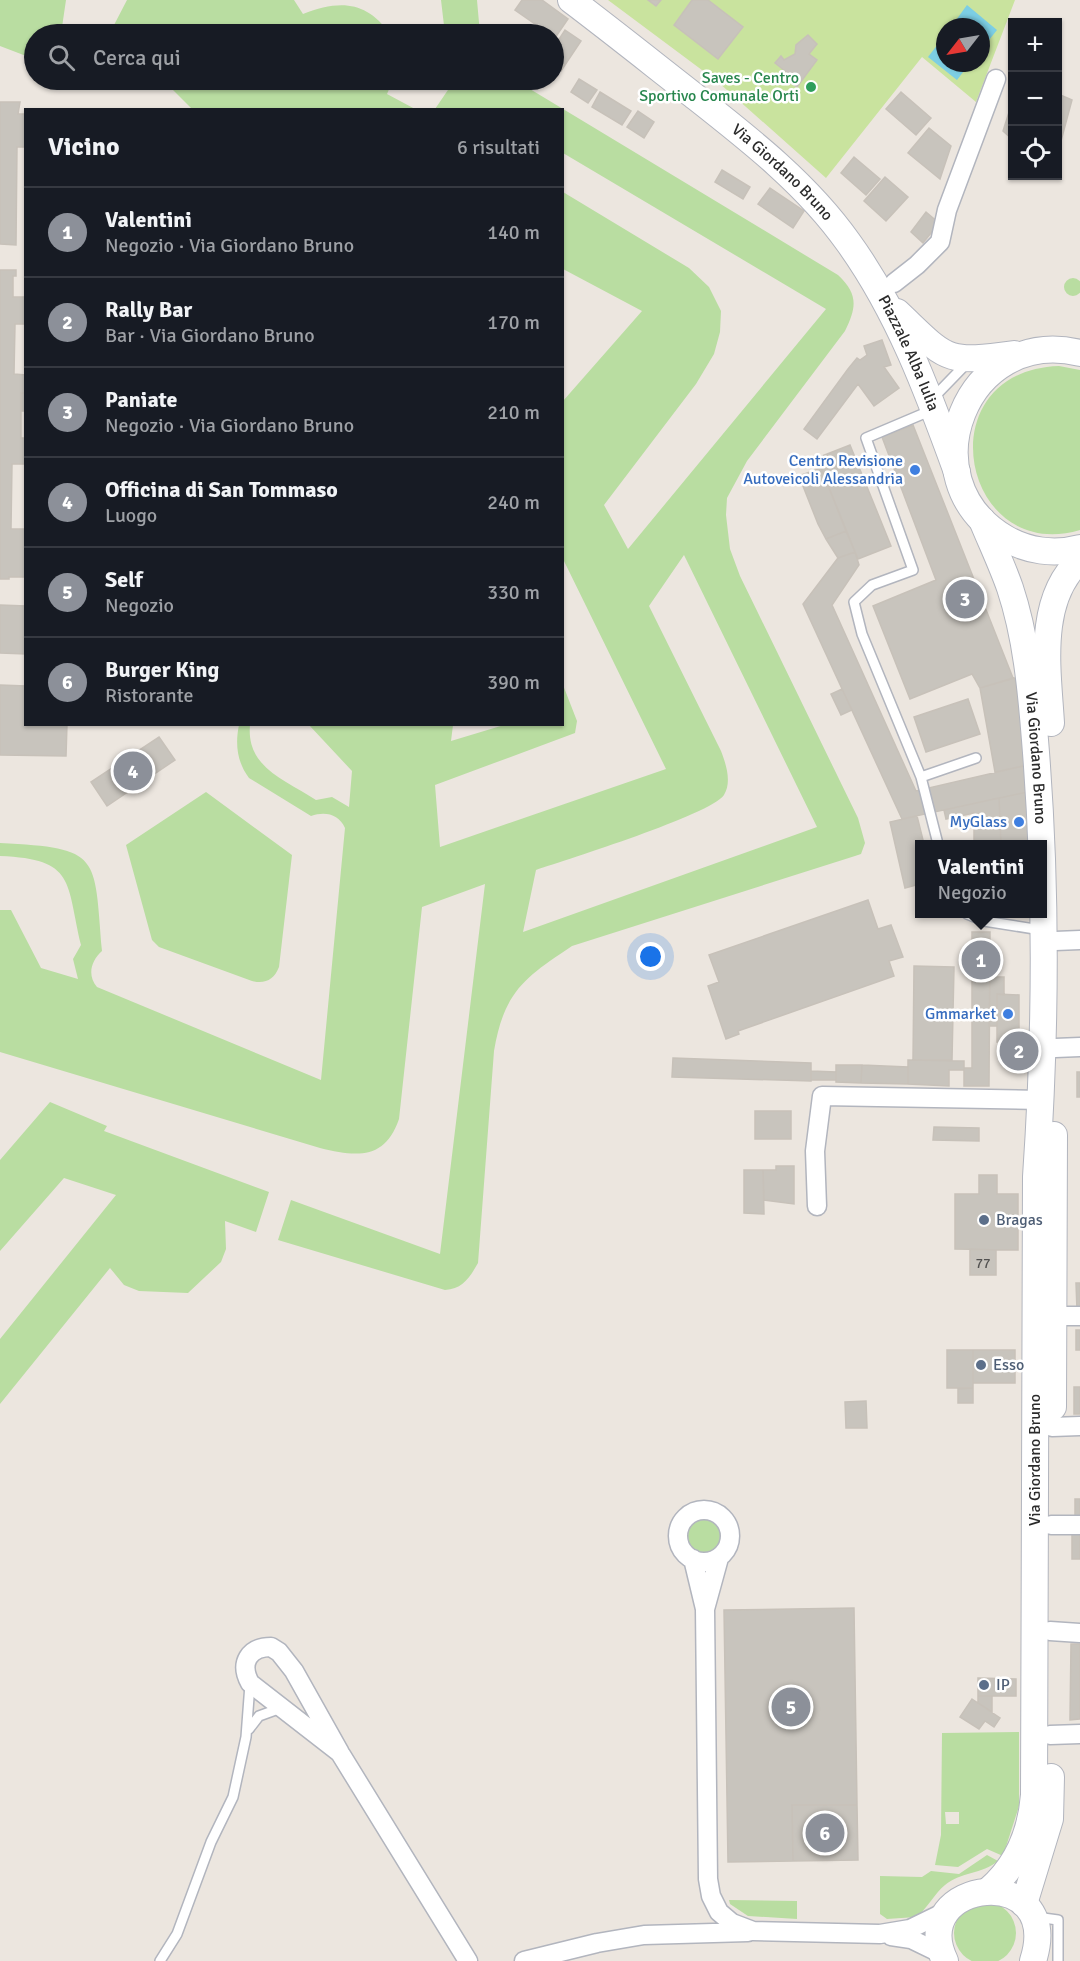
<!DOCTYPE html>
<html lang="it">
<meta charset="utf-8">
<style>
:root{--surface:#171b24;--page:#20242c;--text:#f1f3f6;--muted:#9ea1a6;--line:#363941;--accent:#8c9099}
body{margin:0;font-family:Signika,sans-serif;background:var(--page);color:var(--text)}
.controls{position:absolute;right:18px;top:18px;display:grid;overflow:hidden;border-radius:0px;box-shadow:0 2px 4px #0004}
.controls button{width:54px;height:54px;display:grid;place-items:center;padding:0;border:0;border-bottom:2px solid var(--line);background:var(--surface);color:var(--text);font:30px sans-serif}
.compass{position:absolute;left:936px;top:18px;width:54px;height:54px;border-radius:50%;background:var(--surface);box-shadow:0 2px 4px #0004;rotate:239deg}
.you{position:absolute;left:651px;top:957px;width:21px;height:21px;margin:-15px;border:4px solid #fff;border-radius:50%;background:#1a73e8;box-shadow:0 0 0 9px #1a73e833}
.badge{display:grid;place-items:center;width:39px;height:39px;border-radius:50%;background:var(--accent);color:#fff;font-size:20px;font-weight:700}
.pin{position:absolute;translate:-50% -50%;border:3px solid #fff;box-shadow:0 2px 6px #0006}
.popup{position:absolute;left:915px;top:840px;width:132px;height:78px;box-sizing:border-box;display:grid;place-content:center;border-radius:0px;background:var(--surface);filter:drop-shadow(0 2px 4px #0005);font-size:20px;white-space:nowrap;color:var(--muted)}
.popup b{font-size:22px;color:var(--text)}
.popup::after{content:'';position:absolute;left:50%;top:100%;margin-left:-12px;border:12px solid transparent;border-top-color:var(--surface)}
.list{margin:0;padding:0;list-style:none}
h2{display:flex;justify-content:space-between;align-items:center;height:78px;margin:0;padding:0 24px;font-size:26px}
h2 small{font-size:20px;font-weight:400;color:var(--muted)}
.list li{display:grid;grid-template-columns:39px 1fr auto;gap:18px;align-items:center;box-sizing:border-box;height:90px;padding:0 24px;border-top:2px solid var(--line)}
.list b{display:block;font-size:22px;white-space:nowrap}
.list p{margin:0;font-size:20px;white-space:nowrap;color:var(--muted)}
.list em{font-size:20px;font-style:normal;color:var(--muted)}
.icon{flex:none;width:33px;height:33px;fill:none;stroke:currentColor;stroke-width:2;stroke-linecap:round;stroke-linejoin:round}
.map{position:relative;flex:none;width:1080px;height:1961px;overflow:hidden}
.search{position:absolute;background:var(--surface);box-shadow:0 2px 4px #0004;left:24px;top:24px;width:540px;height:66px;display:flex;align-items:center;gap:15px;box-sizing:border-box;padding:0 21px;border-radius:33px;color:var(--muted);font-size:22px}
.panel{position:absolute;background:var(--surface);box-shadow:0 2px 4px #0004;left:24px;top:108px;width:540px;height:618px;border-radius:0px}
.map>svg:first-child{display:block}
.green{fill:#b9dda1;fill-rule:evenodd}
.pitch{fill:#c9e39e;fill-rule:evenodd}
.water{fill:#7ccee4}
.building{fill:#c8c4bd;stroke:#c7c1b9;stroke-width:1.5}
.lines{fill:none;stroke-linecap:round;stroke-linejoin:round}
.service-casing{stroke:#b2b5be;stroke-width:12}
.minor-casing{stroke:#b2b5be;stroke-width:21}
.secondary-casing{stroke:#b2b5be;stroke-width:28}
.service{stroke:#fff;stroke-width:9}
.minor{stroke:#fff;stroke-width:18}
.secondary{stroke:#fff;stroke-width:26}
.leisure-dot{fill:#2e9e5b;stroke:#fff;stroke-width:2}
.shop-dot{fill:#3f7fe0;stroke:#fff;stroke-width:2}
.service-dot{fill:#5c6f8a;stroke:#fff;stroke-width:2}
.labels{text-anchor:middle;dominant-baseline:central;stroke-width:5;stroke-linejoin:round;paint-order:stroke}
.number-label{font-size:14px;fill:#525150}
.leisure-label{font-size:16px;fill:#27864d;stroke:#fff;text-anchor:end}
.street-label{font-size:16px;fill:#2b2b2b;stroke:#fff}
.shop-label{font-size:16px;fill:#366cbe;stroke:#fff;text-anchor:end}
.service-label{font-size:16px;fill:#4e5e75;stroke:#fff;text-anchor:start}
</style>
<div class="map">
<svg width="1080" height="1961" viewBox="0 0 1080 1961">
<rect width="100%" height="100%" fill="#ece6df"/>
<path class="green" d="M0,0h66l-5,34h-27v25l-34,-13z
M127,0h167l9,14c36,-14 63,-14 87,20h-271l-5,-9z
M441,0h36l3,34h-35z
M163,80h230l-6,14 28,15h-223z
M449,80h66l323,195c20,19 19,32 7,56l-98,130 -20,37 -1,17 4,34 10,27 118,242 7,25 -4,11 -6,2 -283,90c-48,32 -68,46 -78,105l-16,212c-8,14 -15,26 -33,27l-167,-50 13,-40 149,54 45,-370 -63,23 -23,212c-14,41 -42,38 -79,29l-320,-96v-142h11l30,58 37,11 -5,-20 8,-14c-15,-63 -5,-86 -81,-89v-13c102,5 94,12 102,108 -11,10 -15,24 -5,36l224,93 24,-252c-6,-14 -20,-17 -34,-12l-62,-38c-12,-16 -14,-34 -10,-53h11c-4,43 36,55 66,75l16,-3 17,10 3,-36 -43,-46h144l-2,16 53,-16 58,-1 1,-39 14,36 -2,12 -140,52 5,62 226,-78 -103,-210v-158l79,-90 -79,-42v-77l126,76 20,19 12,24 -1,21 -6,22 -18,30 -92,121 24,44 198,-240 -263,-156 -1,-43 -127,-1 15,-22zM684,555l133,272 -294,105 13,-62c32,-11 174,-55 188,-75 8,-13 2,-31 -3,-44l-72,-145z
M1064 287a9 9 0 1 1 18 0a9 9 0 1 1-18 0Z
M1059,366l21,4v160c-119,35 -156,-159 -21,-164z
M206,792l86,63 -13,112c-5,13 -14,17 -27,14l-93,-34 -7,-7 -26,-95z
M50,1102l57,24 -3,5 165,61 -13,40 -31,-11 1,28 -5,13 -33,31 -49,-2 -15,-6 -14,-17 -110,136v-65l116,-144 -52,-17 -64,73v-91z
M688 1536a17 17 0 1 1 34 0a17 17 0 1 1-34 0Z
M1019,1732v74l-16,50 -16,-7 -29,18 -23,-2 6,-30 1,-102zM945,1812h14v12h-13z
M987,1855l11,6c-16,13 -37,11 -53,24 -11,9 -17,23 -29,32l-29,2 -7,-5v-38l42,1 9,-6 28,3z
M729,1900l68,1v18l-49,-3 -18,-12z
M954 1933a31 31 0 1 1 62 0a31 31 0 1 1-62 0Z"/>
<path class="pitch" d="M608,0h407l-39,102 -54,-45 -96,121 -108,-96zM945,27h36v36h-36z"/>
<path class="water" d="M967,5l30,25 -16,20v-23h-30z
M945,35v28h25l-13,17 -29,-23z"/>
<path class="building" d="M522,0h20l26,19 -13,19 -40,-28z
M648,0h13l-5,6z
M692,0h16l35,27 -25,32 -44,-34z
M565,30l16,11 -20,30 -7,-4v-20z
M808,35l9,9 -8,10 8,6 -20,27 -9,-6 2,-6 -15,-12 6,-7 3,4 11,-6 1,-9z
M579,79l18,11 -9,13 -17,-11z
M600,92l31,19 -9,14 -30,-18z
M901,92l30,26 -15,17 -30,-26z
M1058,94l14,6 -14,52z
M0,102h20l-2,12h8v33h-9l-1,98 -16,-1z
M1012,103v36l-9,-8z
M638,111l16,11 -10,16 -17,-11z
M929,128l22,18 -11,33 -32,-26z
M854,157l26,22 -14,16 -25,-22z
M722,170l28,17 -7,12 -28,-17z
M885,177l23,20 -22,24 -22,-20z
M770,188l34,23 -11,17 -35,-24z
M926,212l13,11 -16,20 -12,-11z
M0,270h16v6h-3v21h13v27h-11l-1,50 12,1v36h-5v27h5v26h-14l-1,65h15v48h-17v2h-9z
M882,340l9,25 -7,2 15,21 -25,18 -16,-22 -41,55 -13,-10 44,-60 9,-11 3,2 7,-5 -3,-9z
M21,393h5v18h-5z
M913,425l100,253 -33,10 -8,-14 -62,25 -37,-93 63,-26 -54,-143z
M850,445l41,101 -33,13 -41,-101z
M821,468l25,63 -20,8 -8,-15 -19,-48z
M846,531l9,21 -17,6 -12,-19z
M855,552l4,13 -27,40 84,186 112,-26 4,26 -130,28 -99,-215 35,-46z
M0,605l26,1v48l-26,-1z
M1015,678l13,87 -33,7 -15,-84z
M0,685l26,1v38h41l-1,32 -66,-1z
M842,689l10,21 -11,5 -10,-21z
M968,699l12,35 -54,18 -12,-35z
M159,737l16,23 -68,46 -16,-24z
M1032,791l2,53h-33l-2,-46z
M999,798l2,46h-27v-31l-28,6 -2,-9z
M917,816l7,28h-4v40l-15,4 -15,-66z
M868,900l10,29 13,-4 12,32 -14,4 5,15 -156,55 1,3 -13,5 -18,-53 11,-4 -10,-27z
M972,932h18l-1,154h-25v-18h8z
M914,966l40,1 -2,93h-39z
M990,977h14v18l-7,-1v32h-8z
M997,994l22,1v47h-22z
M673,1058l138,5v18l-139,-4z
M908,1060l56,1v9h-15v16l-41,-2z
M836,1065h26l-1,18 -25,-1z
M862,1065l46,2v17l-47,-1z
M811,1071l25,1v8h-25z
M1077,1072h3v25h-3z
M755,1111h36v28h-36z
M934,1127l45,1v13l-46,-1z
M776,1166h18v38l-30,-4 -1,-30h13z
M744,1170h19l1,44 -20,-1z
M979,1175h18v19h21v56l-63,-1v-55h24z
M970,1249l26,1v25h-26z
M1076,1283h4v27h-3z
M1076,1330h4v20h-4z
M947,1350h26v38h-26z
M973,1350h42v33h-42z
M1074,1387h6v27h-6z
M973,1388v15h-15v-14z
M866,1401l1,27h-21l-1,-26z
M1075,1499h5v22h-5z
M1072,1531h8v28h-8z
M854,1608l3,197h-65l1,56 -65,1 -4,-252z
M1071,1644h9v75l-10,1z
M978,1678l38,1v17h-38z
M978,1696h14v16l-14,-9z
M972,1699l28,19 -6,9 -9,-6 -6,8 -19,-12z
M792,1805h65l1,55 -65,1z"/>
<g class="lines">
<defs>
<path id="service" d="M967,363l-32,33 -10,17 -59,25 47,132 -41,15 -18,17 8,32 59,143 55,-19
M921,777l17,67
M967,914l17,7 57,9
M249,1729l10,-13 22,-8
M1036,1917l22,3v41
M160,1961l17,-27 34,-92 22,-45 13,-60 4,-53"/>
<path id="minor" d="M894,283l23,-18 23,-23 7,-32 49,-131
M1055,941l25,-1
M1055,1048l25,-1
M817,1206l-2,-55 7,-55 219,4
M1054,1316h26
M1052,1427l28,-1
M678 1536a26 26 0 1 1 52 0a26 26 0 1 1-52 0Z
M1051,1525h29
M693,1559l12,50 14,-51
M705,1609l3,270 3,17 8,16 13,11 21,8 127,3 30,-5 39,-19
M1050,1631l30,2
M1050,1735l30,-1
M340,1753l-90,-70c-11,-20 -1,-36 21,-36l8,5 15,19 46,82 128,208
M891,1936l20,3 31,15
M524,1961l73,-18 47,-8 104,-3"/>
<g id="secondary">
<path id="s1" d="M571,0c41,31 81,63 122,95 56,44 114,89 155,147 50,69 80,150 109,230"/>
<path d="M897,312c50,47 46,52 117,42"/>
<path d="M1080,353c-113,-28 -175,126 -75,185 22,13 49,17 75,10"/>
<path id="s2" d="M982,520c9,22 20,45 28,68 16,48 21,101 25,152 12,145 11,292 1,437l-2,618c-3,37 -17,71 -45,95"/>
<path d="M1051,723c-3,-52 -15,-123 29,-163"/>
<path d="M1053,1407l1,-272"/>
<path d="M1024,1904l26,-85 1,-42"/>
<path d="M945,1961c-40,-83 120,-101 88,0"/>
</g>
</defs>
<use href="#service" class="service-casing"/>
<use href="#minor" class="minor-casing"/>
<use href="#secondary" class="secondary-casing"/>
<use href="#service" class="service"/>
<use href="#minor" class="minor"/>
<use href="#secondary" class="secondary"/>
</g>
<circle class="leisure-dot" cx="811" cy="87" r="6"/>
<g class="shop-dot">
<circle cx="915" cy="470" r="6"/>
<circle cx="1019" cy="822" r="6"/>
<circle cx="1008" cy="1014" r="6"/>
</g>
<g class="service-dot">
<circle cx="984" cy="1220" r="6"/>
<circle cx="981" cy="1365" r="6"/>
<circle cx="984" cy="1685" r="6"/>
</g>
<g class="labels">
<g class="number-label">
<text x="983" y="1263">77</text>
</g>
<g class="leisure-label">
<text x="799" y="78">Saves - Centro<tspan x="799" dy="18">Sportivo Comunale Orti</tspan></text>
</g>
<g class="street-label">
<text stroke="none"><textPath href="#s1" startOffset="273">Via Giordano Bruno</textPath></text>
<text stroke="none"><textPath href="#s1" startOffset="496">Piazzale Alba Iulia</textPath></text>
<text stroke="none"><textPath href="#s2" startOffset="246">Via Giordano Bruno</textPath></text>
<text transform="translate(1035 1460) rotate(-90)">Via Giordano Bruno</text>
</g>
<g class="shop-label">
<text x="903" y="461">Centro Revisione<tspan x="903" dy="18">Autoveicoli Alessandria</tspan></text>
<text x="1007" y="822">MyGlass</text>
<text x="996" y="1014">Gmmarket</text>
</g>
<g class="service-label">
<text x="996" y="1220">Bragas</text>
<text x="993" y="1365">Esso</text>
<text x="996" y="1685">IP</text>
</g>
</g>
</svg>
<div class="controls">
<button>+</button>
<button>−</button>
<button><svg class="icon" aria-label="locate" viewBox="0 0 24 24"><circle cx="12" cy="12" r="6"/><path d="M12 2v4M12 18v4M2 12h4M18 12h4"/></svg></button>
</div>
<svg class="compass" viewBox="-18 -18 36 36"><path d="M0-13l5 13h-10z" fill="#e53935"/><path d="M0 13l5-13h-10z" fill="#9ea1a6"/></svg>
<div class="you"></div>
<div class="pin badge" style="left:981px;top:960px">1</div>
<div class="popup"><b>Valentini</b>Negozio</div>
<div class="pin badge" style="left:1019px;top:1051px">2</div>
<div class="pin badge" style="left:965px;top:599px">3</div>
<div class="pin badge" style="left:133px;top:771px">4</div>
<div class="pin badge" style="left:791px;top:1707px">5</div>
<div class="pin badge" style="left:825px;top:1833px">6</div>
<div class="search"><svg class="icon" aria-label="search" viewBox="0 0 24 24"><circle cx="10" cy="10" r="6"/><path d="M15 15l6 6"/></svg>Cerca qui</div>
<section class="panel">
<h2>Vicino<small>6 risultati</small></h2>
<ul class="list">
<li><span class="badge">1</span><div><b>Valentini</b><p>Negozio · Via Giordano Bruno</p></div><em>140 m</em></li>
<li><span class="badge">2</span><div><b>Rally Bar</b><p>Bar · Via Giordano Bruno</p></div><em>170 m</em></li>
<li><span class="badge">3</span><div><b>Paniate</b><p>Negozio · Via Giordano Bruno</p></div><em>210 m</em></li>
<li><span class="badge">4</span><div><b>Officina di San Tommaso</b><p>Luogo</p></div><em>240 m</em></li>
<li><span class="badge">5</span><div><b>Self</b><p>Negozio</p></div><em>330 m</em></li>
<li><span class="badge">6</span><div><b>Burger King</b><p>Ristorante</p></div><em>390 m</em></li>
</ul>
</section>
</div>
